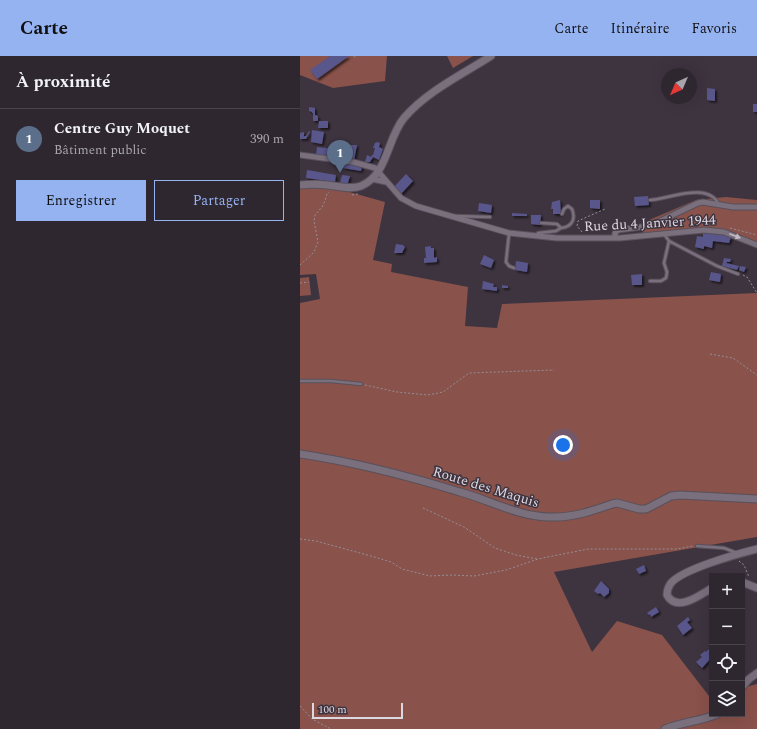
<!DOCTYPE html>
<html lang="fr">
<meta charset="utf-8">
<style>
:root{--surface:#2e2730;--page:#3a333c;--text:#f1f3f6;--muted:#a7a5ab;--line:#49444c;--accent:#95b2f1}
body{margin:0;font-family:Spectral,serif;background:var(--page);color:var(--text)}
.controls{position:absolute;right:12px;bottom:12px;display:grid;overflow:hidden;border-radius:0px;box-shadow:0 4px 16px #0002}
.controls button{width:36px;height:36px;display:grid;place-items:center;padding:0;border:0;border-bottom:1px solid var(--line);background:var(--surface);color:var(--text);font:20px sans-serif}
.compass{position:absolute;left:361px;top:12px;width:36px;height:36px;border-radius:50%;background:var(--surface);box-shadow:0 4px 16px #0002;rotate:224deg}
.scale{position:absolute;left:12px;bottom:10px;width:91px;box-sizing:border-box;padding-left:4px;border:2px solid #ddd7df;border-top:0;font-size:11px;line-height:14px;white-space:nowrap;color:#ddd7df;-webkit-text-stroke:3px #3e3440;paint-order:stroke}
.you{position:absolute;left:263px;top:389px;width:14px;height:14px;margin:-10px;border:3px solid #fff;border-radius:50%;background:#1a73e8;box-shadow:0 0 0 6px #1a73e833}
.badge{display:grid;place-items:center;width:26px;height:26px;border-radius:50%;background:var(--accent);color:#fff;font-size:13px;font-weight:700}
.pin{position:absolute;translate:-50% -33px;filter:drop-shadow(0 1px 2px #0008)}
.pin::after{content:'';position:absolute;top:21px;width:14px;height:12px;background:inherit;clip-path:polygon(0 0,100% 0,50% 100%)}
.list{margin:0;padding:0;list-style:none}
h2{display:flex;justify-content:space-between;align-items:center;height:52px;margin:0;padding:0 16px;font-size:17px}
h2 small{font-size:13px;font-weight:400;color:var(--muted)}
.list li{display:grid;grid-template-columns:26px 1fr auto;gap:12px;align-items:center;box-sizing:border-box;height:60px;padding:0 16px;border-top:1px solid var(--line)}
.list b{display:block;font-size:15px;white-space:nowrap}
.list p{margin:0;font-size:13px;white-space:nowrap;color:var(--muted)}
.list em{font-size:13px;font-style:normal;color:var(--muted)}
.actions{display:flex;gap:8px;padding:12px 16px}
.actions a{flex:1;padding:9px 0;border:1px solid var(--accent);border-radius:0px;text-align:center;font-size:14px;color:var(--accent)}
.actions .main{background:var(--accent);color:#111}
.icon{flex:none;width:22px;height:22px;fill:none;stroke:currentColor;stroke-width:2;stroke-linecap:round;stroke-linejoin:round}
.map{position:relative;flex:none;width:457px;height:673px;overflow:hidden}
header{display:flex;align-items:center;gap:24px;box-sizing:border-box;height:56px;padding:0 20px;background:var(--accent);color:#111}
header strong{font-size:19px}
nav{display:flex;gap:22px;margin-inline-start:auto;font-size:14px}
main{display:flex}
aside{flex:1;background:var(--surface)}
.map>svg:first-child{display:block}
.green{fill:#89524b}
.building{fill:#59568a;filter:url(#shadow)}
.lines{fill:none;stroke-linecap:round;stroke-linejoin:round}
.lane-casing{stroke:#59505b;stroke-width:4.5}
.street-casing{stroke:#59505b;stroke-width:7}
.secondary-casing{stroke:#59505b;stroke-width:9}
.path{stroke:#958e97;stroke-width:1;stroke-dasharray:2 2;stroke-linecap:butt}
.lane{stroke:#7a6f7d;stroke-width:2.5}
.street{stroke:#7a6f7d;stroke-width:5}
.secondary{stroke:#7a6f7d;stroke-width:7}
.oneway{fill:#c4bdc6}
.labels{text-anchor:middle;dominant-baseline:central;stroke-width:3;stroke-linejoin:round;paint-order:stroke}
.street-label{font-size:14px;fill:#ddd7df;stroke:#3e3440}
</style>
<header>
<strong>Carte</strong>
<nav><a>Carte</a><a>Itinéraire</a><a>Favoris</a></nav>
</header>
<main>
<aside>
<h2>À proximité<small></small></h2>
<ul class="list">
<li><span class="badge" style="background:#5c6f8a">1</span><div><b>Centre Guy Moquet</b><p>Bâtiment public</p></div><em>390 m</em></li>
</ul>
<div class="actions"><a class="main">Enregistrer</a><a>Partager</a></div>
</aside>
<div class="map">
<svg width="457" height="673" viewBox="0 0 457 673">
<defs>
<filter id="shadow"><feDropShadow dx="2" dy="2" stdDeviation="1" flood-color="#0009"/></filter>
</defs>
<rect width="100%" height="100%" fill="#3e3440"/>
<path class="green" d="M0,0h87l-2,25 -52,7 -33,-13z
M147,0h26l-20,12z
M7,131l28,1 50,14 -12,58 19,4 -1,8 77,15 -3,39 32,2 5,-24 255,-11v244l-203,35 38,80 25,-31 45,14 47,61 3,-1v19h30v-26l15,-4v45h-457v-426l20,-4 -4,-25 -16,1v-87z
M426,141l31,3v48l-36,-16 -78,2 -1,-11 54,-23z
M9,221l2,18 -11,1v-18z"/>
<path class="building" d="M28,0h21l-32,23 -7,-9 19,-13z
M407,32l8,1v12l-8,-1z
M453,48h4v8h-4z
M9,51l6,1v7l3,1v5h-5v-8h-1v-1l-3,-1z
M19,65h9v7h-10z
M12,74l12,2 -2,12 -11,-2z
M9,75l1,1 -4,7h-6v-6l4,-1v4h2z
M77,86l3,1 -1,4 4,2 -4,11 -6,-3 -3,5h-5l2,-7 4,2 1,-2h1l2,-7h-2l2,-5z
M39,87h4l-1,2h15l-3,16 -38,-6 1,-8 19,2v-3h3z
M44,108l18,2 -1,5 -18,-3z
M7,114l29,5 -1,7 -29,-4z
M106,118l7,7 -12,13 -7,-7z
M42,119l8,1 -3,10 -7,-3z
M348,140l1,9 -14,1 -1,-9z
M260,144l1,14h-8v-5h-2l1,-7z
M290,144h10v9l-10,-1z
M179,147l13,2 -1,8 -13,-2z
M212,157l15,1v2h-15z
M231,159h10l-1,10 -9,-1z
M403,177l19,2 9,2 -2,6 -16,-2 -1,7 -8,-2v3l-9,-2 2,-11 6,1z
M96,188l7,1 2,2 -3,6h-8z
M131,190v2h3v10l3,-1v5l-13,1v-5h2l-1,-11z
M184,199l10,5 -3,8 -11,-4z
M424,202l7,1 -1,3h-3l-1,1 13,3 -2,4 -15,-4z
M216,205l12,2 -1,9 -12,-2z
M440,210l6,1 -2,5 -5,-2z
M411,216l10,2 -1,8 -11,-2z
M342,218v11h-10l-1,-10z
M183,225l11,3 -1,3h4v4l-15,-2z
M202,229l6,1v2h-6z
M344,509l2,6 -7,3 -3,-5z
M301,525l8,8v4l-5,4 -4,-4 -2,1 -4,-3z
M356,551l3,5 -8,5 -1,-3 -1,1 -2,-2z
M388,561l2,3 -3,2 5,6 -9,7 -6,-9z
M409,593l3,3v5l-10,11 -6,-6 6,-5 -2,-2 5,-4 1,1z"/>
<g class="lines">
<defs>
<path id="lane" d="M350,144c18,-1 59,-19 69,5
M155,160l35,1
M261,172c11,-1 15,-9 11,-19l-4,-3 -4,3 -2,5
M209,178l-3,28 3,4 5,2
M237,180l1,-3 18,-2 5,-3 -4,-4 -16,-1
M369,185l48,25 21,8
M350,225h11l5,-3 1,-6 -3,-9 5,-22 -5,-7
M0,325h31l30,3
M397,490l27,2 13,5"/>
<path id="street" d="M0,99l53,7 22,6 26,30 15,8 93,27 48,5h63l84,-8 20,2 33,13
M72,123l14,3
M315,182v-5l3,-3 23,-3 15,-4 42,-20 5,-1 30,5h24"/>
<path id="secondary" d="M0,129c9,-1 18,-1 27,0 11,1 23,5 34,1 27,-11 26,-48 43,-68 22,-26 59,-44 87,-62
M0,398c54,8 108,22 160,38 30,8 59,25 90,25 22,1 42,-6 62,-13l5,-1 22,6h7l25,-13 9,-1 77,4
M442,526l15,6
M412,532c-12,7 -35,25 -45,7 0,-4 1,-8 4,-12 12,-14 66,-29 86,-34
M442,631l7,-8 8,-6
M365,673c17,-7 36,-8 53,-15"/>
</defs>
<use href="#lane" class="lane-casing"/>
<use href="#street" class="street-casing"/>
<use href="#secondary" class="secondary-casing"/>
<path class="path" d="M54,0l2,2
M52,139l6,-1
M430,172l27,7
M282,176l-5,-6 1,-5 27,-12
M0,209l14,-13 4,-10 -4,-21 1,-6 7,-8 3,-6 2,-7 2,-2
M443,219l4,2 10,16
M0,227l9,-1
M410,298l23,4 24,17
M65,329l32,7 31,3 15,-3 26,-19 85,-3
M123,452l41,19 31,21 21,7 21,4
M0,483l16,2 55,15 20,6 11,7 28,7 22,-1 22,1 32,-6 32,-11 50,-10h89l16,-3
M439,505l5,4 5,12
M0,650l12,13 19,10"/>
<use href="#lane" class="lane"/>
<use href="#street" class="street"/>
<use href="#secondary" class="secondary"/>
</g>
<defs><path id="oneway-solid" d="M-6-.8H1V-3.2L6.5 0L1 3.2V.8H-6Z"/></defs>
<use class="oneway" href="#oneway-solid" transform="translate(435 180) rotate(21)"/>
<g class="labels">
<g class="street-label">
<text transform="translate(350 167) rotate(-3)">Rue du 4 Janvier 1944</text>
<text transform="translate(186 431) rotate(17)">Route des Maquis</text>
</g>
</g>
</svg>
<div class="controls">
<button>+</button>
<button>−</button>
<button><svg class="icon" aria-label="locate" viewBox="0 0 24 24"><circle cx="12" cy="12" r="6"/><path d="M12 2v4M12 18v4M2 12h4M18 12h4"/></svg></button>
<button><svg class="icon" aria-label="layers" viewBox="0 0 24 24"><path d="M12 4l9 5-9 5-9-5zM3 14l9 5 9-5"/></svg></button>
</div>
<svg class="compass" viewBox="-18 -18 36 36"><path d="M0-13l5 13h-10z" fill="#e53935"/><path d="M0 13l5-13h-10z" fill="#a7a5ab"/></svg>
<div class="scale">100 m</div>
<div class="you"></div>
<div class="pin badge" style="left:40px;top:117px;background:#5c6f8a">1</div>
</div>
</main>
